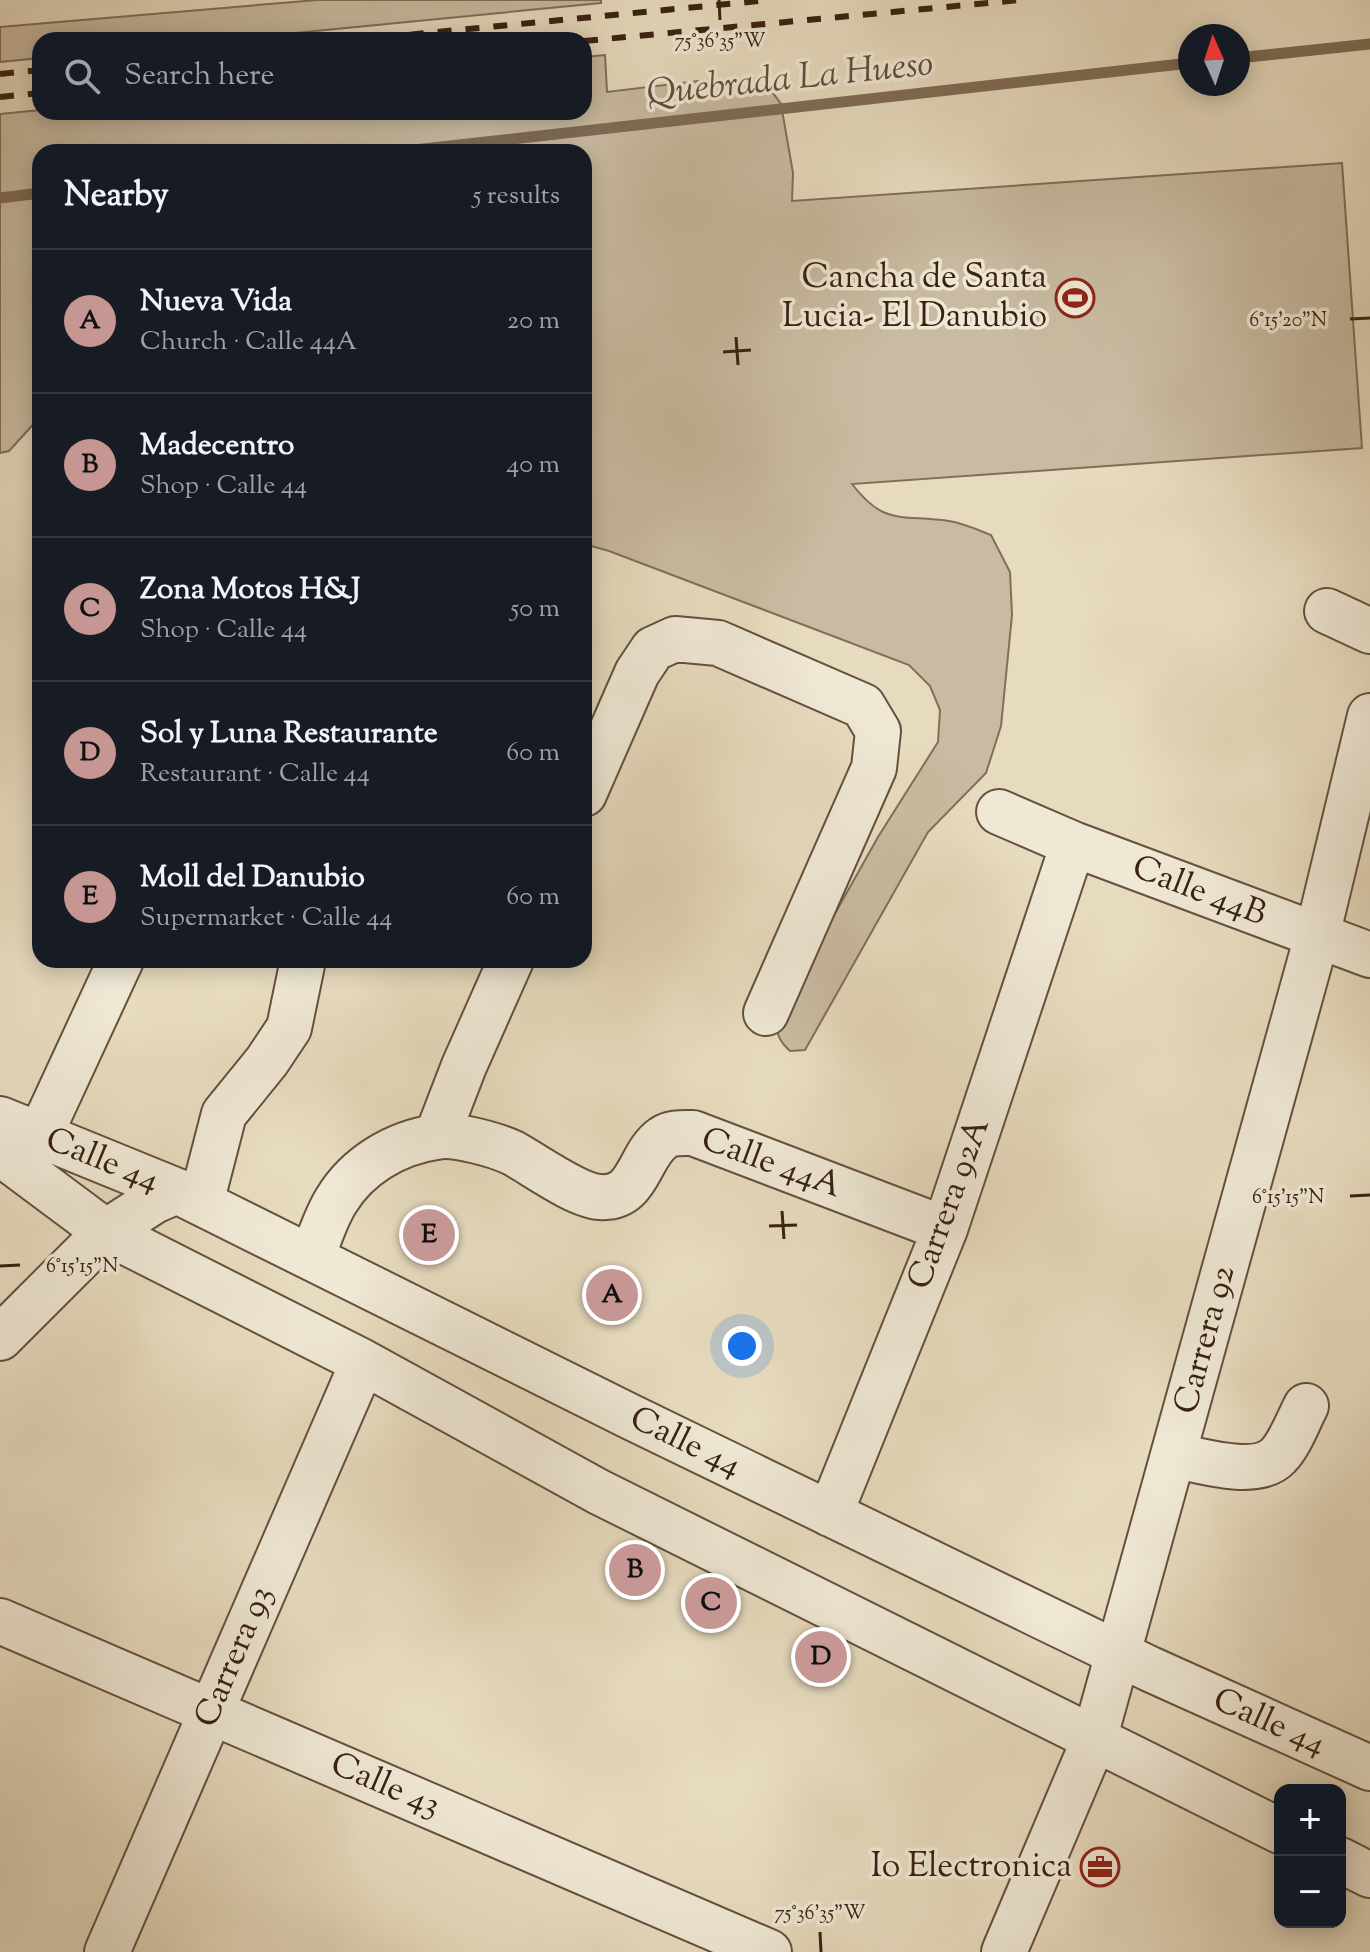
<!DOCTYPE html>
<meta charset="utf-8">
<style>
:root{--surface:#171b24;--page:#20242c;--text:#f1f3f6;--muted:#9ea1a6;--line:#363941;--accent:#c59692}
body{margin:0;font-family:"Sorts Mill Goudy",serif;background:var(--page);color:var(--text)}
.controls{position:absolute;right:24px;bottom:24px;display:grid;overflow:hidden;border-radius:16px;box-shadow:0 4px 20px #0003}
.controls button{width:72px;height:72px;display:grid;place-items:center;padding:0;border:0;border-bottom:2px solid var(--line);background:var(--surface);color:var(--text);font:40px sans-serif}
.compass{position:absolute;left:1178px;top:24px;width:72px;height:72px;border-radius:50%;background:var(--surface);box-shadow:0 4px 20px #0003;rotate:357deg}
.you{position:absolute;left:742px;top:1346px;width:28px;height:28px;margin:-20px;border:6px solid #fff;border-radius:50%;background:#1a73e8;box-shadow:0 0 0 12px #1a73e833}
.badge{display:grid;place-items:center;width:52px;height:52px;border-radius:50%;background:var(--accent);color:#111;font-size:26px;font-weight:700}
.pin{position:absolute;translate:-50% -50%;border:4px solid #fff;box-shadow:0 2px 8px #0006}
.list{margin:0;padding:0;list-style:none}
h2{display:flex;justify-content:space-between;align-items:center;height:104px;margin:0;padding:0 32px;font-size:34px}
h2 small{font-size:26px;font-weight:400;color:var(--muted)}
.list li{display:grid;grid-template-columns:52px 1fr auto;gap:24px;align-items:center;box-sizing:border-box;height:144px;padding:0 32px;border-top:2px solid var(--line)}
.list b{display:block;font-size:30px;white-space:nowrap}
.list p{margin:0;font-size:26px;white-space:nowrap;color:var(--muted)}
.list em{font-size:26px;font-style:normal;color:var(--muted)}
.icon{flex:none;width:44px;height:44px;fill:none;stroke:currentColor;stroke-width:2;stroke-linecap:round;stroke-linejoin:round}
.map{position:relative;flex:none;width:1370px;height:1952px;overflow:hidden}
.search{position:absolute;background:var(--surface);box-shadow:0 4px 20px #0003;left:32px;top:32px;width:560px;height:88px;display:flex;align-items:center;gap:20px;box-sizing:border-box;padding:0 28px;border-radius:24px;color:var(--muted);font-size:30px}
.panel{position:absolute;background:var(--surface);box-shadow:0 4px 20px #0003;left:32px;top:144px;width:560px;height:824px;border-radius:24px}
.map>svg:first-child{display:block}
.green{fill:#c9bba2;stroke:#806e5a;stroke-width:2}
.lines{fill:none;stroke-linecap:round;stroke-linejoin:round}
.stream{stroke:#7e6b56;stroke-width:11}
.minor-casing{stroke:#64503d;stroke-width:48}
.minor{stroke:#efe8d5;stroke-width:44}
.rail{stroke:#382112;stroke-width:6;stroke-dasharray:14 14;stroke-linecap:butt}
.ticks{fill:none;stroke:#382112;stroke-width:3}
.labels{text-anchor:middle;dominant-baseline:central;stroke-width:7;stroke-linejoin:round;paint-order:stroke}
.poi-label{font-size:34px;fill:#382112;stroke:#efe8d5;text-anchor:end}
.street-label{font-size:34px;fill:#382112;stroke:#efe8d5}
.water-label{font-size:36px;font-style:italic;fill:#614c3a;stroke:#efe8d5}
.ticks-label{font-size:20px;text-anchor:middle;fill:#382112;stroke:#efe8d5;stroke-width:7;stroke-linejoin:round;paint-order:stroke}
</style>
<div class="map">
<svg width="1370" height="1952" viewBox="0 0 1370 1952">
<rect width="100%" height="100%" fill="#e7dbbf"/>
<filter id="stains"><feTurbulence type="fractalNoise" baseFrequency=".0025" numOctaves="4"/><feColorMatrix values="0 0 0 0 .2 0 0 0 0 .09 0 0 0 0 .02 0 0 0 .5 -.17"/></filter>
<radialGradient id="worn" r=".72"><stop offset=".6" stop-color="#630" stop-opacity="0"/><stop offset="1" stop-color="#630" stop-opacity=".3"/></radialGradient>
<path class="green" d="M317,0h284v3l-378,37h-183v18l-40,4v-35z
M605,55l2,37 100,-12 55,-2 19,26 12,69 -1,28 550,-38 20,285 -510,36c33,43 50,30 97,37 14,2 29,9 42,14l19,37 2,43 -11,111 -15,47 -58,59 -123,218 -15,1c-12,-11 -14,-18 -13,-34l101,-180 60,-95 2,-32 -10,-24 -21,-21 -300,-114 -25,-7v-392h-544v265l-31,34 -9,2v-339l40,-4v2h544v-55z"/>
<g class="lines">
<path class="stream" d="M1238,58l132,-14
M396,152l794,-89
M0,198l40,-5"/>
<defs>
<path id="minor" d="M1327,611l43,20
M584,794l53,-121 16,-24 22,-10 43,4 145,63 15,25 -4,37 -108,245
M999,812l74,32
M0,1119l177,72 452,225 521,253 220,99
M40,1135l81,-175
M437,1136l27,-70 47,-106
M0,1153l106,79 257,130 236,130 681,339
M201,1203l23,-89 43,-53 22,-33 14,-68
M312,1258c7,-19 13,-39 24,-57 21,-35 59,-58 100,-64 18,-4 60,8 77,16 22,12 64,43 87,44 40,3 38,-42 63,-59 8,-6 20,-5 30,-5l252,96
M0,1338l106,-106 48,-31 23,-10
M1174,1455c28,6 83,23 104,1 12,-12 20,-35 28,-50
M830,1514l115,-285 128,-385 297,111
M0,1621l769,331
M1340,1860l30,15
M107,1952l256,-590
M1004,1952l90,-212 223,-804 53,-220"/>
</defs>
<use href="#minor" class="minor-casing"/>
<use href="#minor" class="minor"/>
<path class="rail" d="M354,40l415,-40
M584,41l436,-41
M0,74l40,-4
M0,97l40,-4"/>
</g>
<path class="ticks" d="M719,0l1,20M1350,319l20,-1M736,337l2,28M723,352l28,-2M1350,1196l20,-1M782,1211l2,28M769,1226l28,-1M0,1266l20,-1M820,1932l1,20"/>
<defs>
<symbol id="stadium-ring" viewBox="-11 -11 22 22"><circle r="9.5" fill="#efe8d5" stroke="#8f2418" stroke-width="1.5"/><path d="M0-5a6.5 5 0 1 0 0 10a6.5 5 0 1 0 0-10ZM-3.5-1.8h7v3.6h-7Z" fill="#8f2418"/></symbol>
<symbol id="office-ring" viewBox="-11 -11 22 22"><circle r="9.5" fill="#efe8d5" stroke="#8f2418" stroke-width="1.5"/><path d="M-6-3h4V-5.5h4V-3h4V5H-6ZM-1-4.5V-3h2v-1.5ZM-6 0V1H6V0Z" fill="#8f2418"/></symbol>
</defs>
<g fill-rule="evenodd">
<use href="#stadium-ring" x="1053" y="276" width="44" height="44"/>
<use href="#office-ring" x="1078" y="1845" width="44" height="44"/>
</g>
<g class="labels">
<g class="poi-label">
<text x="1047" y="278">Cancha de Santa<tspan x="1047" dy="39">Lucia- El Danubio</tspan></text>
<text x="1072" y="1867">Io Electronica</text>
</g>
<g class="street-label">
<text transform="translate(1199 892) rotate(21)">Calle 44B</text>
<text transform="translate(102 1161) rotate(22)">Calle 44</text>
<text transform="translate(771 1164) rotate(20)">Calle 44A</text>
<text transform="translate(950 1204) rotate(-70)">Carrera 92A</text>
<text transform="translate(1206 1340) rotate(-75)">Carrera 92</text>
<text transform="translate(685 1443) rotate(26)">Calle 44</text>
<text transform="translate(235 1657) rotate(-67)">Carrera 93</text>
<text transform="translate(1269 1723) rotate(24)">Calle 44</text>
<text transform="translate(385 1786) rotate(23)">Calle 43</text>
</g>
<g class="water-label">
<text transform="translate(790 80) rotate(-6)">Quebrada La Hueso</text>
</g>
</g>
<g class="ticks-label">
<text x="720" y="47">75°36'35"W</text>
<text x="1288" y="326">6°15'20"N</text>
<text x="1288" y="1203">6°15'15"N</text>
<text x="82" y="1272">6°15'15"N</text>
<text x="820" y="1919">75°36'35"W</text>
</g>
<rect width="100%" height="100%" filter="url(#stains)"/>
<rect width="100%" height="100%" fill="url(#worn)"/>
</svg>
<div class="controls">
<button>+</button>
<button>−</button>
</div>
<svg class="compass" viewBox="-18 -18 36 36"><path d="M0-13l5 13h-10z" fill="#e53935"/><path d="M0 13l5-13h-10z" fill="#9ea1a6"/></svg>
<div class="you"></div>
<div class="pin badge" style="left:612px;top:1295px">A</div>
<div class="pin badge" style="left:635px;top:1570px">B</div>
<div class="pin badge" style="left:711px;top:1603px">C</div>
<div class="pin badge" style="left:821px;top:1657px">D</div>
<div class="pin badge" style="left:429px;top:1235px">E</div>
<div class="search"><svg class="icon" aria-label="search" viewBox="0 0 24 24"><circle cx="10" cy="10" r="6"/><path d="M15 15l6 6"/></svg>Search here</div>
<section class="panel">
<h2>Nearby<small>5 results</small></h2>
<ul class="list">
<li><span class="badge">A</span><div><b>Nueva Vida</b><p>Church · Calle 44A</p></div><em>20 m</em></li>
<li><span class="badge">B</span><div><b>Madecentro</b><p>Shop · Calle 44</p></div><em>40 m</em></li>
<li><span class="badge">C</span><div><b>Zona Motos H&amp;J</b><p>Shop · Calle 44</p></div><em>50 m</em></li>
<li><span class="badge">D</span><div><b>Sol y Luna Restaurante</b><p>Restaurant · Calle 44</p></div><em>60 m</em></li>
<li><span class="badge">E</span><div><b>Moll del Danubio</b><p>Supermarket · Calle 44</p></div><em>60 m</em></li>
</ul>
</section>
</div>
